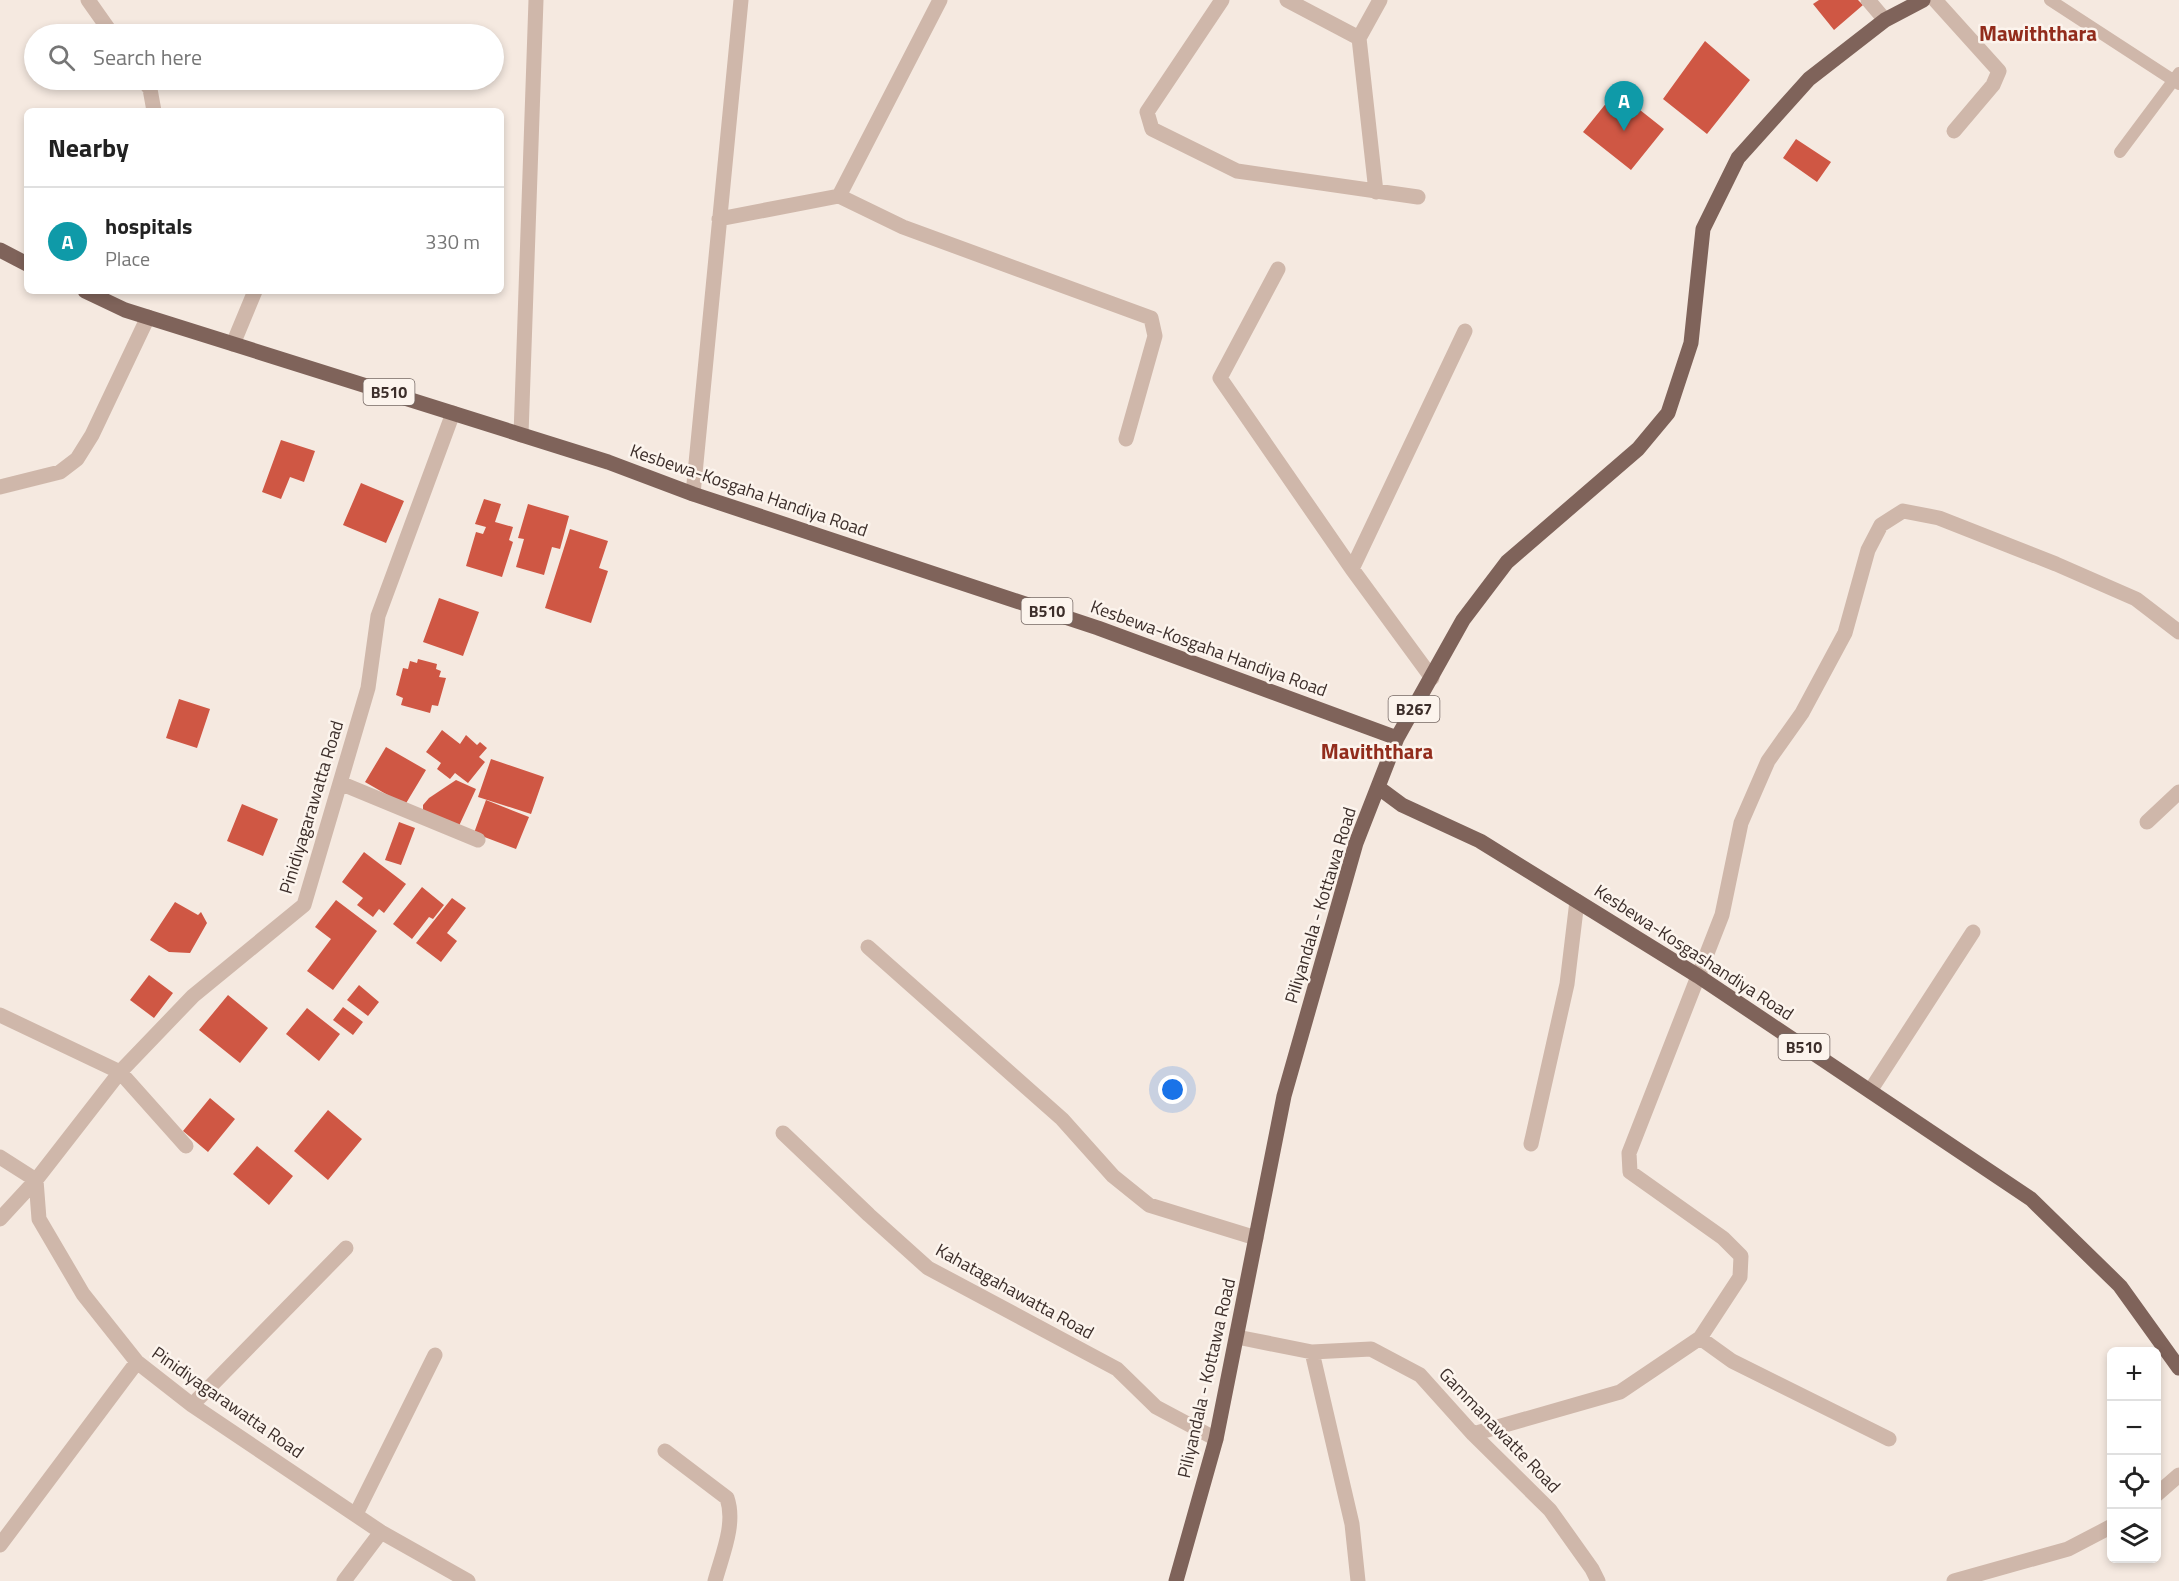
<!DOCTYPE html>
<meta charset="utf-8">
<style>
:root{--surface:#fff;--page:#f6f6f6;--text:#222;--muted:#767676;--line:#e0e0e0;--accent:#1b625f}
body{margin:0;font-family:"Titillium Web",sans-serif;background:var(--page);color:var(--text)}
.controls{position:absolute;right:18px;bottom:18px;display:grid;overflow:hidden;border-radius:9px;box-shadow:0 3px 9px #0003}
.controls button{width:54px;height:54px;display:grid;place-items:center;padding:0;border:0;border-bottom:2px solid var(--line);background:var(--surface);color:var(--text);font:30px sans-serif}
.you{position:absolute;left:1173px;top:1090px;width:21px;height:21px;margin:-15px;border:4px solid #fff;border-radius:50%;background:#1a73e8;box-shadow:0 0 0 9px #1a73e833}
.badge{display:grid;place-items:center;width:39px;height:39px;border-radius:50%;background:var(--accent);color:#fff;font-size:20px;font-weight:700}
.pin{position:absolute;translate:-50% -50px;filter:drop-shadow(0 2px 3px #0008)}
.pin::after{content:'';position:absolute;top:32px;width:21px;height:18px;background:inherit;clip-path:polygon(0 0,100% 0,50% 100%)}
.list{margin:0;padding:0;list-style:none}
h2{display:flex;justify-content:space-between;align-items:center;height:78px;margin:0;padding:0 24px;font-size:26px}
h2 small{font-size:20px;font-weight:400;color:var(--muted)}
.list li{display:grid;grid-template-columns:39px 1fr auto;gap:18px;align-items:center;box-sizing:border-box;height:108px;padding:0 24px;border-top:2px solid var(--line)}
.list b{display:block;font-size:22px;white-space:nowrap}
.list p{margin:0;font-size:20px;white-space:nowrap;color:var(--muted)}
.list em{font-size:20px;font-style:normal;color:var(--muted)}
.icon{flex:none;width:33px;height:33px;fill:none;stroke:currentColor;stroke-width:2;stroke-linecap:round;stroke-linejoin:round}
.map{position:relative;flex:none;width:2179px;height:1581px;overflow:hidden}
.search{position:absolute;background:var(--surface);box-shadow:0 3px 9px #0003;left:24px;top:24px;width:480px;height:66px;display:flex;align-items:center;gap:15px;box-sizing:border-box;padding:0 21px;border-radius:33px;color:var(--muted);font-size:22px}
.panel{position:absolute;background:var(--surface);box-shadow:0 3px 9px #0003;left:24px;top:108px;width:480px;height:186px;border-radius:9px}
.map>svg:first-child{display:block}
.building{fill:#cf5744}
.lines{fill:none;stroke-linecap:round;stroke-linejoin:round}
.lane{stroke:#cfb7aa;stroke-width:12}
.street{stroke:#cfb7aa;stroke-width:15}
.primary{stroke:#7f635a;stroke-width:15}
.labels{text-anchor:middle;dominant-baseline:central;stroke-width:5;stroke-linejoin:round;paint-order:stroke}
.shield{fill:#fcf4ed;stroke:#766964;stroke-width:1.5}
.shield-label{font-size:16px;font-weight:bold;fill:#3c2e2a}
.street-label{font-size:18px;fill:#3c2e2a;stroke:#fcf4ed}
.quarter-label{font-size:21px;font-weight:bold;fill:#922c1c;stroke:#fcf4ed}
</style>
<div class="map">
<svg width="2179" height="1581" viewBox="0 0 2179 1581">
<rect width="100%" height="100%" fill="#f5e9e0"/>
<path class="building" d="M1819,0h39l5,5 -29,25 -21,-26z
M1705,41l45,39 -43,54 -44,-35z
M1616,91l48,38 -33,41 -48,-38z
M1796,139l35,23 -14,20 -34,-24z
M281,440l34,11 -11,31 -14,-5 -9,22 -19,-7z
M361,483l43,18 -18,42 -43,-18z
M484,499l17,5 -6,18 18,5 -4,13 4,2 -11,35 -36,-11 10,-34 7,2 3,-7 -11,-3z
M528,504l41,12 -9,33 -8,-2 -8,28 -28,-8 8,-28 -6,-1z
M570,529l38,12 -9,27 9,3 -17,52 -46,-15z
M439,598l40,14 -16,44 -40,-14z
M418,659l19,5 -1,5 5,2 -2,6 7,1 -8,28 -6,-1 -2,8 -29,-8 2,-7 -7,-3 7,-27 5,1 2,-8 7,2z
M179,699l31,10 -13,39 -31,-10z
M442,730l18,14 6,-9 11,10 3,-3 7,6 -8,9 6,5 -17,21 -13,-10 -5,6 -13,-10 4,-6 -15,-11z
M386,747l40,23 -21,35 -40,-23z
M491,759l53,18 -13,37 -53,-17z
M456,780l20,9 -18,39 -35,-15v-8l6,-7z
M486,800l43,17 -13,32 -42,-16z
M242,804l36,15 -15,37 -36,-15z
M399,822l16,6 -14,37 -16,-5z
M364,852l42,32 -22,29 -5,-4 -6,8 -16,-12 6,-7 -21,-16z
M422,887l22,18 -11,14 -4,-2 -17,22 -19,-15z
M452,898l14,10 -19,25 10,8 -16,21 -25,-19z
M336,900l41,31 -44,59 -26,-19 24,-32 -16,-12z
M175,902l23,13 3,-3 6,11 -17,30 -21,-1 -19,-12z
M149,975l24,18 -19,25 -24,-18z
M359,985l20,17 -11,14 -21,-16z
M228,995l40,33 -28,35 -41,-33z
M343,1007l20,15 -10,13 -20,-15z
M307,1008l33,26 -21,27 -33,-27z
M210,1098l25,21 -27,33 -25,-21z
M328,1110l34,29 -34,41 -34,-29z
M257,1146l36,30 -24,29 -36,-31z"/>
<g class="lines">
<path class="lane" d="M2050,0l129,84
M2120,152l59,-79"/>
<path class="street" d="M88,0l24,34
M1222,0l-75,112 5,17 85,42 181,26
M1287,0l72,38 21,-38
M1868,0l17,20
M1935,0l64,71 -6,14 -39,46
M1359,38l17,154
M143,80l7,9 4,22
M839,196l64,31 248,91 4,18 -29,103
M719,219l120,-23 101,-196
M1278,269l-58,109 132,191 80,109
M233,344l22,-53
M453,413l-75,203 -10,72 -64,217 -111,91 -73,76 -84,108 3,39 44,75 54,68 55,43 189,127 87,49
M521,435l15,-435
M0,487l60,-15 17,-13 15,-24 56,-118
M693,494l48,-494
M1352,569l113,-238
M340,783l138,57
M2147,822l32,-30
M868,947l194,172 51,57 36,29 107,33
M0,1015l120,57 66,74
M1870,1091l103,-159
M783,1133l86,82 59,53 189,101 39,38 60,32
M1531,1144l36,-160 10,-83
M0,1157l36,23 -36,39
M1237,1337l75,15 59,-3 49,26 53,59 77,76 42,59 6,12
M1312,1352l40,172 6,57
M192,1405l154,-157
M1473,1434l147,-42 80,-54
M1889,1439l-157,-78 -32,-23 40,-61 1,-21 -18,-18 -93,-66 -1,-19 93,-238 19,-92 27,-62 34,-48 43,-80 23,-83 13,-25 22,-14 36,7 117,46 80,35 43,33
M665,1451l62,47c9,26 -5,57 -12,83
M2156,1495l23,-20
M356,1514l79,-159
M0,1545l137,-183
M344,1581l37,-49
M1954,1581l114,-32 44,-23"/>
<path class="primary" d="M0,250l27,14
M85,291l40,19 483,152 85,32 405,134 299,110
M1379,788l23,17 78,36 218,135 333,223 89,87 59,82
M1176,1581l40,-142 68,-343 72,-253 41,-105 66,-118 44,-58 131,-113 30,-36 23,-70 12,-114 35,-71 71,-79 76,-59 38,-20"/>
</g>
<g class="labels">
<g class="shield">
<rect x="363.5" y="379" width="51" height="26" rx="4.5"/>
<rect x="1021.5" y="598" width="51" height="26" rx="4.5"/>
<rect x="1388.5" y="696" width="51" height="26" rx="4.5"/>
<rect x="1778.5" y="1034" width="51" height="26" rx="4.5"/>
</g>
<g class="shield-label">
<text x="389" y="392">B510</text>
<text x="1047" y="611">B510</text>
<text x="1414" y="709">B267</text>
<text x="1804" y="1047">B510</text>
</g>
<g class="street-label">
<text transform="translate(749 490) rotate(19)">Kesbewa-Kosgaha Handiya Road</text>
<text transform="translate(1209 648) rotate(20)">Kesbewa-Kosgaha Handiya Road</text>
<text transform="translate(311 807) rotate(-73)">Pinidiyagarawatta Road</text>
<text transform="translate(1320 905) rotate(-73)">Piliyandala - Kottawa Road</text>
<text transform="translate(1694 952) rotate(33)">Kesbewa-Kosgashandiya Road</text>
<text transform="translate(1015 1291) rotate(29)">Kahatagahawatta Road</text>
<text transform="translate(1206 1378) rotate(-77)">Piliyandala - Kottawa Road</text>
<text transform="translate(228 1402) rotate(35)">Pinidiyagarawatta Road</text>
<text transform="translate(1500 1430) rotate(46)">Gammanawatte Road</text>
</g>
<g class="quarter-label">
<text x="2038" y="33">Mawiththara</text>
<text x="1377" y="751">Maviththara</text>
</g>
</g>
</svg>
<div class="controls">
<button>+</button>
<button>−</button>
<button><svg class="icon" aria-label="locate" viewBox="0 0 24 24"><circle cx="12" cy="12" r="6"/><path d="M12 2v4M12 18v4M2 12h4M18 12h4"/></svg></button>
<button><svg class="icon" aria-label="layers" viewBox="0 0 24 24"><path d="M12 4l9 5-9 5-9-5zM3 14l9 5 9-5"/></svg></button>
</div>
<div class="you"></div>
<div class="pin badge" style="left:1624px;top:131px;background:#0f9aa8">A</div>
<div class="search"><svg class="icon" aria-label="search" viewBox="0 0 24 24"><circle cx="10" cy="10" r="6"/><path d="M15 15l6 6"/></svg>Search here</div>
<section class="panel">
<h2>Nearby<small></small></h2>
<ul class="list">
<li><span class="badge" style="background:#0f9aa8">A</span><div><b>hospitals</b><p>Place</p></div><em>330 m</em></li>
</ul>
</section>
</div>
